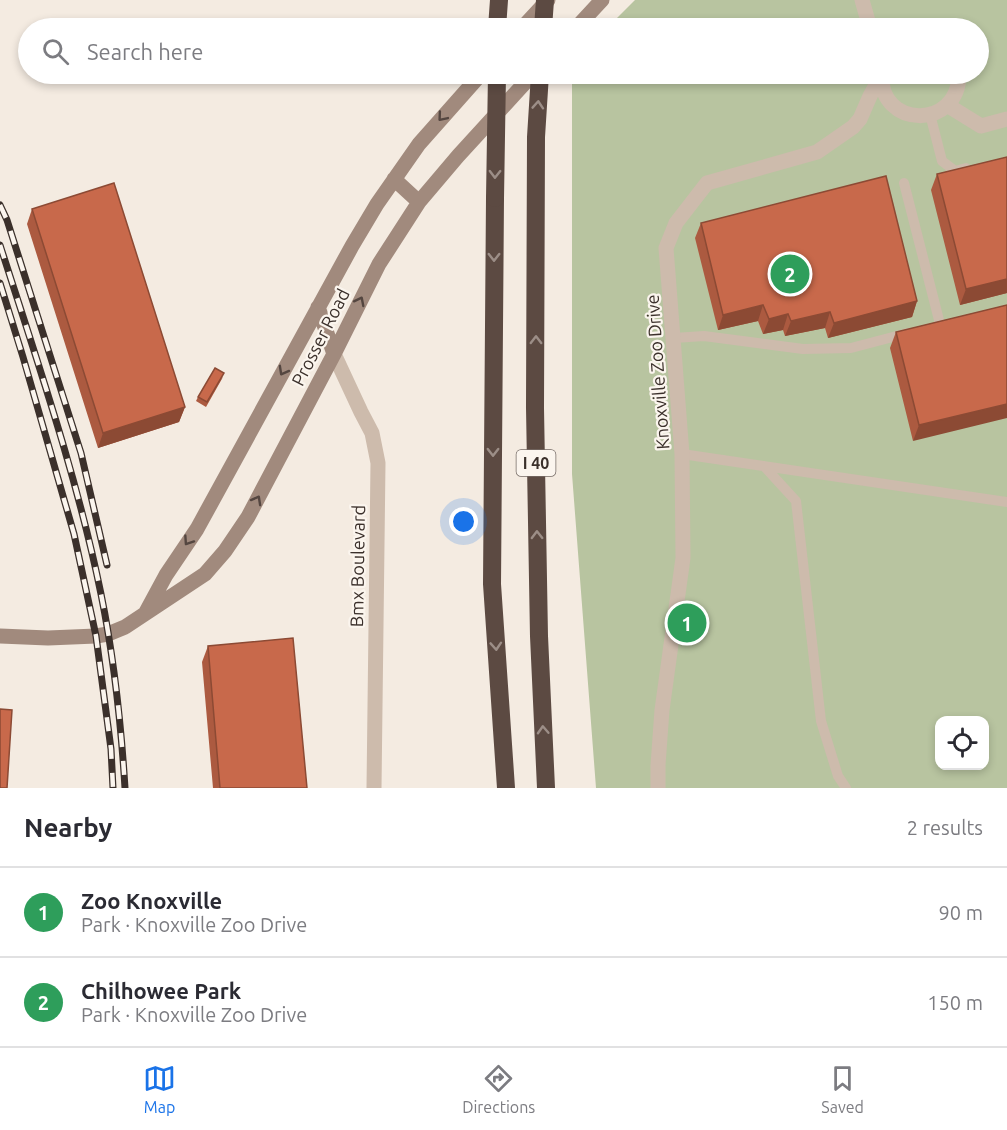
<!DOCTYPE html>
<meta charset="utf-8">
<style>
:root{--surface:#fff;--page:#f7f7f7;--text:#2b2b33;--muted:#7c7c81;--line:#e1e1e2;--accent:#1a73e8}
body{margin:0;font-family:Ubuntu,sans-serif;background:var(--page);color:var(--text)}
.controls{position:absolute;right:18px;bottom:18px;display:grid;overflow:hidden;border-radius:12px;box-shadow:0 3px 9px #0003}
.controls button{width:54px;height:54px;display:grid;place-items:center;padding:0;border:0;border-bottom:2px solid var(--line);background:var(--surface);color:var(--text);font:30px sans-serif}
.you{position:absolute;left:464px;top:522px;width:21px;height:21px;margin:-15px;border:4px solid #fff;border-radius:50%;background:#1a73e8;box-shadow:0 0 0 9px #1a73e833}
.badge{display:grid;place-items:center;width:39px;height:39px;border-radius:50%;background:var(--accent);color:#fff;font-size:20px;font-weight:700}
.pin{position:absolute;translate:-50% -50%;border:3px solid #fff;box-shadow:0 2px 6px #0006}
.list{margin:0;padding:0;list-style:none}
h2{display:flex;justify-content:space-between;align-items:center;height:78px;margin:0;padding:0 24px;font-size:26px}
h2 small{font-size:20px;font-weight:400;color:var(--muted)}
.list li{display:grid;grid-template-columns:39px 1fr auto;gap:18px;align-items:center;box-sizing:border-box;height:90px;padding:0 24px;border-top:2px solid var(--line)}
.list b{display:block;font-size:22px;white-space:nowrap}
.list p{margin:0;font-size:20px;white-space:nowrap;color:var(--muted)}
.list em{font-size:20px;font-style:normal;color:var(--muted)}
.icon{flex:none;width:33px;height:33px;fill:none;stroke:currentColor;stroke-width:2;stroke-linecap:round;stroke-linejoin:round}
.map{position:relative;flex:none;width:1007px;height:788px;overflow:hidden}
.search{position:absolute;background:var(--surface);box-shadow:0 3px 9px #0003;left:18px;right:18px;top:18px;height:66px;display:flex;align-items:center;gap:15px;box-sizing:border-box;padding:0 21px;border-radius:33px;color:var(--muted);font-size:22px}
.sheet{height:258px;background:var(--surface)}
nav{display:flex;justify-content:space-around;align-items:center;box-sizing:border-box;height:84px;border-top:2px solid var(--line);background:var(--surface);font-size:16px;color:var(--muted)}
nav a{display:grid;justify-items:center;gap:3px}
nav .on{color:var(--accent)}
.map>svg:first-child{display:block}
.green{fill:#b8c4a0;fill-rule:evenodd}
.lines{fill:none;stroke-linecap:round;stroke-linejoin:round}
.lane{stroke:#cdbbac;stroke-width:10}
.street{stroke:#cdbbac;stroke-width:15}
.secondary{stroke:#a18a7d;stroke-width:15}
.highway{stroke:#5c4a42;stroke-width:18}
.rail-casing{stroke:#3b302b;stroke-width:7}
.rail{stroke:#fbf5ee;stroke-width:4.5;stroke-dasharray:14;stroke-linecap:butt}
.highway-bridge{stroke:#5c4a42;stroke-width:18}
.wall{fill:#ac5a40}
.shaded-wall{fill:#8c4a34}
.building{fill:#c8694b;stroke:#8c4a34;stroke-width:1.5}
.oneway{stroke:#9c8e87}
.oneway2{stroke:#544640}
.labels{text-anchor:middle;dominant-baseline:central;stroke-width:4.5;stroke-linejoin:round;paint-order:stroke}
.shield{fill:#fbf5ee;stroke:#756b66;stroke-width:1.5}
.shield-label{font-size:16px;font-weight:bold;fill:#3b302b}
.street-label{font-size:18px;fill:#3b302b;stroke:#fbf5ee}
</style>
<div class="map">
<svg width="1007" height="788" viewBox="0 0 1007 788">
<rect width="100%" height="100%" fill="#f4ebe1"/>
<path class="green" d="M635,0h372v788h-411l-24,-314v-400h406v-46h-371zM940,720h44v46h-44z"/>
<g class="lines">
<path class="lane" d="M930,114l12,47 13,10 11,-3
M904,183l36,141
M674,338l30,-2 99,13 48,-1 57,-15
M682,454l325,48
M764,466l32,35 25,220 17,55 8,12"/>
<path class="street" d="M862,0l8,28
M882,74c-4,54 77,57 77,0
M947,105l34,21 26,-7
M334,354l27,58 11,21 6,30 -4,325
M658,788v-23l4,-55 21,-152 -1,-104 -16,-206 10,-25 31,-40 110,-31 36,-25 7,-8 10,-23 12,-22"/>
<path class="secondary" d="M522,28l26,-28
M576,28l26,-28
M394,179l25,23
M318,307l16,47
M146,612l20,-37 31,-46 155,-283 25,-42 42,-60 62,-70
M0,636l48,2 48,-2 12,-2 17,-7 80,-53 20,-23 23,-34 86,-163 45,-90 40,-62 39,-46 75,-82"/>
<path class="highway" d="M497,28l2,-28
M540,74l-4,63 -1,271 4,228 7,152
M495,198l-3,386 14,204"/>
<defs>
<path id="rail" d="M0,205l7,15 74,233 26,112
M0,245c37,116 77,231 101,349 13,64 20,129 24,194
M0,283l23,74 51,177 22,102 15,113 2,39"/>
</defs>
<use href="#rail" class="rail-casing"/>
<use href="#rail" class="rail"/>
<path class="highway-bridge" d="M543,28l2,-28
M495,198l2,-124"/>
</g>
<path class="wall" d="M1007,157v136l-47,12 -29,-115 6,-16z
M32,209l153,198 -6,15 -81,26 -71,-224z
M701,223l216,78 -5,16 -84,21 -3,-10 -40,8 -2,-6 -20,4 -5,-13 -40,9 -23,-92z
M1007,305l-94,136 -23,-93 6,-16z
M223,377l-17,30 -10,-6 2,-4z
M208,646l99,142h-94l-11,-126z"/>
<path class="shaded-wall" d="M1007,279v14l-47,12 6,-16z
M917,301l-5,16 -84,21 6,-15z
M763,305l-5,16 -40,9 5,-15z
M830,312l-5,16 -40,8 6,-15z
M788,314l-5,16 -20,4 6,-15z
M1007,404v14l-94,23 6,-16z
M185,407l-6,15 -81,26 5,-15z"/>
<path class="building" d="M1007,157v122l-41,10 -29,-115z
M886,176l31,125 -83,22 -4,-11 -39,9 -3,-7 -19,5 -6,-14 -40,10 -22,-92z
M114,183l71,224 -82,26 -71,-224z
M1007,305v99l-88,21 -23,-93z
M215,368l9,5 -17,29 -9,-5z
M293,638l14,150h-87l-12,-142z
M0,709l12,1 -5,78h-7z"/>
<defs><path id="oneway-chevron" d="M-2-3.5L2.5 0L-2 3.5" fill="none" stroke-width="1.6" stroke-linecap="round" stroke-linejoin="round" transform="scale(1.5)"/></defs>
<g class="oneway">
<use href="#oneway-chevron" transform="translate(538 105) rotate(-86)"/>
<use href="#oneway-chevron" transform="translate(495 174) rotate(91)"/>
<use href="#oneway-chevron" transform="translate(494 257) rotate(90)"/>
<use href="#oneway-chevron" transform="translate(536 340) rotate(-90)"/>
<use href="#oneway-chevron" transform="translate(493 452) rotate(90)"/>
<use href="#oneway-chevron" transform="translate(537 535) rotate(-91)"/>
<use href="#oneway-chevron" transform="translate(496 646) rotate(86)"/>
<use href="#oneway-chevron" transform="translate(543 730) rotate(-93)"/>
</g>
<g class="oneway2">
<use href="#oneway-chevron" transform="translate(442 117) rotate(130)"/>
<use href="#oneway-chevron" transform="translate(360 301) rotate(-63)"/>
<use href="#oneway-chevron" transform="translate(283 371) rotate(119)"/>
<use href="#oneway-chevron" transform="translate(257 500) rotate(-61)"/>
<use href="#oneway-chevron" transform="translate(188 541) rotate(124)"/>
</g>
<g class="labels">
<rect class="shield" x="516.5" y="450" width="39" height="26" rx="4.5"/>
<g class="shield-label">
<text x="536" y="463">I 40</text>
</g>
<g class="street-label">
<text transform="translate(320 337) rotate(-63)">Prosser Road</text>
<text transform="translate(657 372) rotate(-94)">Knoxville Zoo Drive</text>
<text transform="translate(357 566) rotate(-89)">Bmx Boulevard</text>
</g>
</g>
</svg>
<div class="controls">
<button><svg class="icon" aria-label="locate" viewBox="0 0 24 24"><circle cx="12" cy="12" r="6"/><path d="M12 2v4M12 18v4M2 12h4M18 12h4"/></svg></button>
</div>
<div class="you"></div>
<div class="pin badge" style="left:687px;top:623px;background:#2e9e5b">1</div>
<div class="pin badge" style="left:790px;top:274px;background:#2e9e5b">2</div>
<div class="search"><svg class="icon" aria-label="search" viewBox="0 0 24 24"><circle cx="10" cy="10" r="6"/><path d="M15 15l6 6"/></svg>Search here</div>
</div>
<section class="sheet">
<h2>Nearby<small>2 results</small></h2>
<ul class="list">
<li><span class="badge" style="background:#2e9e5b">1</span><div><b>Zoo Knoxville</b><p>Park · Knoxville Zoo Drive</p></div><em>90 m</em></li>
<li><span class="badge" style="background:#2e9e5b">2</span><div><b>Chilhowee Park</b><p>Park · Knoxville Zoo Drive</p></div><em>150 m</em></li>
</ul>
</section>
<nav>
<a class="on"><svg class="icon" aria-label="map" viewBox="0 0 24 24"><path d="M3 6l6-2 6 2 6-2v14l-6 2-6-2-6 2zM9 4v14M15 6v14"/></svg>Map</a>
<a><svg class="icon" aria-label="directions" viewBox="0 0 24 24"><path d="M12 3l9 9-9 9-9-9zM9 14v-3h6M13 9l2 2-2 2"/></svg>Directions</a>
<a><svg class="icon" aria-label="saved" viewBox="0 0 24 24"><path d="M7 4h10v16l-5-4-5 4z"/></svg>Saved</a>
</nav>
